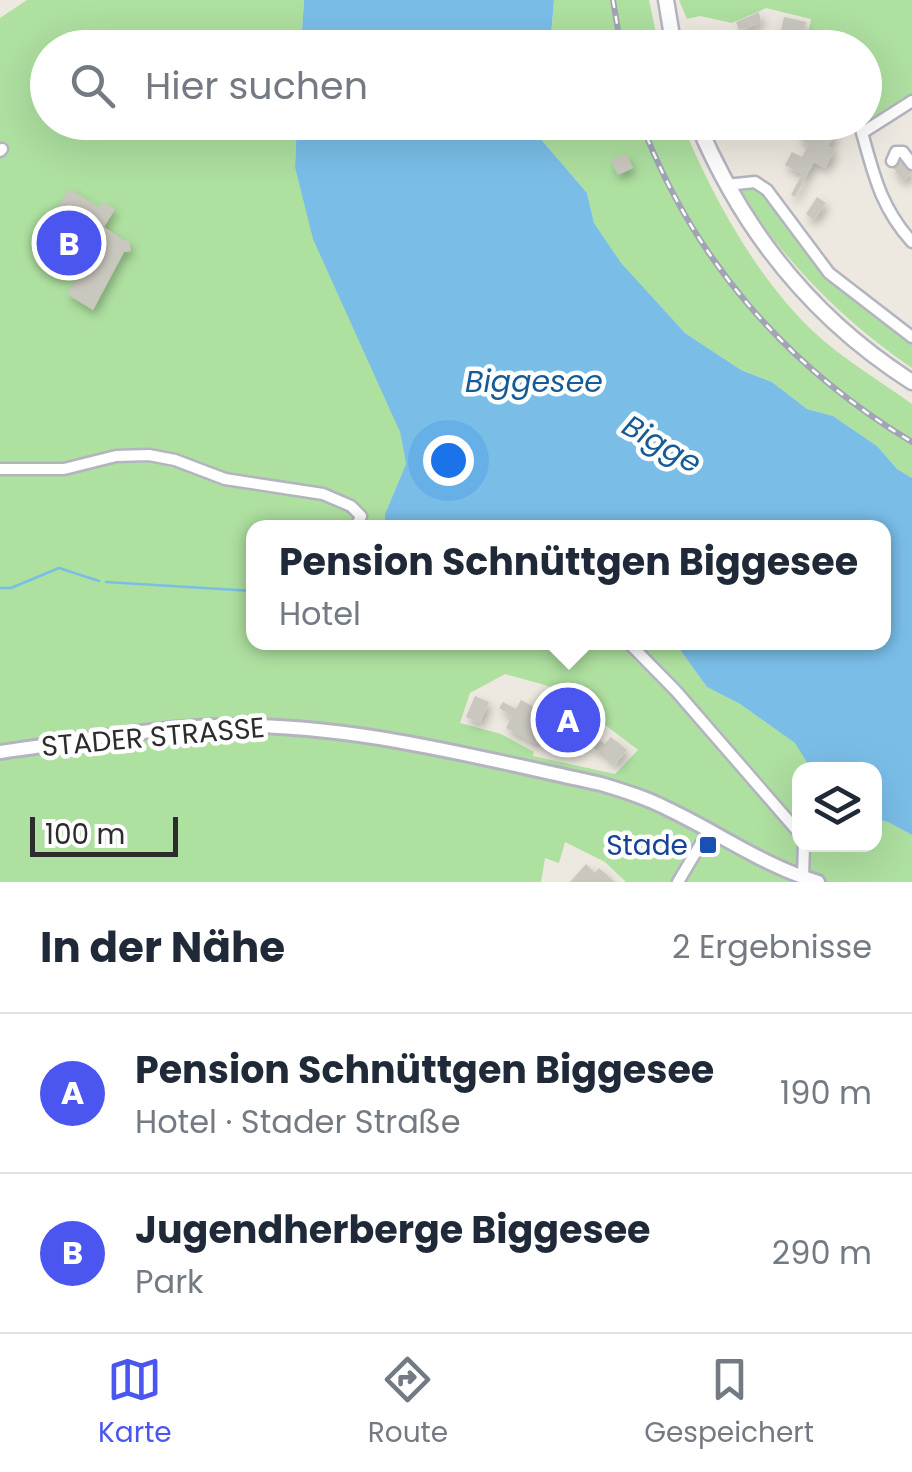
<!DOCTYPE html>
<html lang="de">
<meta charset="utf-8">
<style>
:root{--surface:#fff;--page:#f6f6f7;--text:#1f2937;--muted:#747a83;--line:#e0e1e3;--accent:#4a56ef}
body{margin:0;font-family:Poppins,sans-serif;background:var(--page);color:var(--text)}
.controls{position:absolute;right:30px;bottom:30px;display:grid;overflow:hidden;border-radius:20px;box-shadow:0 10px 40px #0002}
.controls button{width:90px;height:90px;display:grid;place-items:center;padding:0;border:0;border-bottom:2px solid var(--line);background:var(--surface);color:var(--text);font:50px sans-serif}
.scale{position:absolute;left:30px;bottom:25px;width:148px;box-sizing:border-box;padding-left:10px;border:5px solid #2c2c2c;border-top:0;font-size:28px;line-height:35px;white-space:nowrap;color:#2c2c2c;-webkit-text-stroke:8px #fff;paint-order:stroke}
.you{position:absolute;left:448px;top:460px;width:35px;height:35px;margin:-25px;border:8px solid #fff;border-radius:50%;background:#1a73e8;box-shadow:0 0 0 15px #1a73e833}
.badge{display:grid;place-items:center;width:65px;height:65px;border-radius:50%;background:var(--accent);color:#fff;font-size:32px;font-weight:700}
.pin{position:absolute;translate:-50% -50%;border:5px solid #fff;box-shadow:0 2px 10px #0006}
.popup{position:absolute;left:246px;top:520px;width:645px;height:130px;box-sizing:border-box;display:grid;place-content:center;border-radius:20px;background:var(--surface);filter:drop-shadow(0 2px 8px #0005);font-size:32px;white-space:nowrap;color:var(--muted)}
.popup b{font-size:38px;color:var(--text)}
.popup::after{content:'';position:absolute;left:50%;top:100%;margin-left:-20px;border:20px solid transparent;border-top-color:var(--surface)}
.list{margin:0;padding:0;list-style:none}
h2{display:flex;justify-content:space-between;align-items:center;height:130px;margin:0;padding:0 40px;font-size:42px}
h2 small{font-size:32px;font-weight:400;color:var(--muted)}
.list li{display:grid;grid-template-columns:65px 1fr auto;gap:30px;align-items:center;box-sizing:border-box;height:160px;padding:0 40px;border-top:2px solid var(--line)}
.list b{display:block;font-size:38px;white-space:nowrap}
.list p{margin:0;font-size:32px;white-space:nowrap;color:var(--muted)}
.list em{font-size:32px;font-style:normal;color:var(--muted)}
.icon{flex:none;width:55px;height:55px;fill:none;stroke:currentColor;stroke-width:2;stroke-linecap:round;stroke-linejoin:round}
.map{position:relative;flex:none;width:912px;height:882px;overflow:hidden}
.search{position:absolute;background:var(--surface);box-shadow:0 10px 40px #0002;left:30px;right:30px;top:30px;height:110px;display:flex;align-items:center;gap:25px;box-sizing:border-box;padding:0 35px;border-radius:55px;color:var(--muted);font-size:38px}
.sheet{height:450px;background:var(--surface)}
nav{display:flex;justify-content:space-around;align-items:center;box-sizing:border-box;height:140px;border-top:2px solid var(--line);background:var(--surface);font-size:28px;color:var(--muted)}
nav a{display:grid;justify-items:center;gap:5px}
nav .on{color:var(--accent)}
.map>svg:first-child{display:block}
.green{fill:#aee0a0;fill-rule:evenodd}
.water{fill:#7abee8}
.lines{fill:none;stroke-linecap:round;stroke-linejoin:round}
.stream{stroke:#7abee8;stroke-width:2.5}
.building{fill:#c9c7be;filter:url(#shadow)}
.minor-casing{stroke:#b3b4bf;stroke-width:15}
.tertiary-casing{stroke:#b3b4bf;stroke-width:18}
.secondary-casing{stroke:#b3b4bf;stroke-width:19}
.minor{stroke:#fff;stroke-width:10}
.tertiary{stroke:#fff;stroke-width:12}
.secondary{stroke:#fff;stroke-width:14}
.rail-casing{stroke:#a2a3b5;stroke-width:6}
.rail{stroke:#fff;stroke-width:2.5;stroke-dasharray:8;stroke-linecap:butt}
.transit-dot{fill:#1a4fb4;stroke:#fff;stroke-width:4}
.labels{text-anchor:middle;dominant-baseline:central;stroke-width:9;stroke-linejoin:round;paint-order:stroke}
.street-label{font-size:28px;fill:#2c2c2c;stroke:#fff}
.transit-label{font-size:28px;fill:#164399;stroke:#fff;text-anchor:end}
.water-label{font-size:30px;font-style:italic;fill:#165b97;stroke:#fff}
</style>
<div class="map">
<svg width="912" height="882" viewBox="0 0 912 882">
<defs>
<filter id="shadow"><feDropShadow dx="3" dy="5.5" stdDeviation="5" flood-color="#0004"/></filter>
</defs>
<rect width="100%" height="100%" fill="#ede9e0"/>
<path class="green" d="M27,0h277l-3,47 -253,1v74l249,1 -2,44 105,265 6,32 -21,50v13l-132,1v114l422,1 32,44 33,17 56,39 15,26h-11v75h74l1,-25 13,3 24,13v47h-286l-21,-20 -40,-20 -6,21 -14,-5 -4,24h-541v-864zM505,674l61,17 16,8 9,15 47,36 -23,24 -82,-18 1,-4 -33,-18 -41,-11 10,-30z
M554,0h95l10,47 -109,1z
M679,0h233v94l-41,27 -6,-13 -1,-60 -58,-1 5,-28 -45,-11 -34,15 -32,-7 -13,3z
M532,123h150c31,76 79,164 142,218 27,23 59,42 88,63v74l-15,-9 -20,-23 -44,-30 -26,-7 -35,-27 -31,-12 -56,-37 -64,-69 -27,-41 -7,-30 -54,-63z
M751,186l12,8 61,81 88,68v25c-70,-48 -127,-106 -173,-177z"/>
<path class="water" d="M304,0h250l-4,47h-249z
M297,123h235l1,7 54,63 7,30 27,40 64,70 56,37 31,12 35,27 26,7 44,30 20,23 15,9v357l-24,-13 -13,-3 -1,-50h-63l-16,-26 -55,-39 -33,-17 -32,-44 208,-1v-114l-498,-1v-13l21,-50 -6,-32 -87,-193 -18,-72z"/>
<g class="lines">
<path class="stream" d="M106,582l147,9
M0,588h11l48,-20 40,13"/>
</g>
<path class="building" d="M759,12l2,11 -22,7 -3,-8z
M784,17l22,5 -4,19 -7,-1 -2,8h-16z
M810,122l27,10 -9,14 7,4 -10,18 -11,-6 -19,35 -4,-2 11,-21 -17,-9 7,-13 10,5 6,-12 -10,-8z
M626,154l7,14 -15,7 -7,-15z
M901,159l11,14 -9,8 -11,-15z
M69,189l31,19 3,-6 12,7 -11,18 21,14 3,-2 3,12 -7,1 -31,58 -26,-16 13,-21 -6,-4 5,-9 -39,-23z
M817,197l9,6 -12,17 -8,-6z
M475,696l14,6 -9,21 -14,-6z
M521,700l22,12 3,-5 7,3 3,-5 9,5 3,-6 6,3 -4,6 16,8 -6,12 -31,-15 -13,26 -30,-16 6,-12 -13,-8 4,-6 13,7z
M611,737l16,13 -12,15 -14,-15 -2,2 -8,-6 6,-8 8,6z
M586,864l9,9 4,-5 16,14h-45z"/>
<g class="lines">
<defs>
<path id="minor" d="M859,122c14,48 19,82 53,120
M862,133l50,-32
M0,151l2,-2
M892,161l4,-9h7l9,12
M726,185l29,-3 12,8 62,83 83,64
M0,469h64l52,-13 33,-1 26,5 50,19 98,15 28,12 10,10 -5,12
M628,642l48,49 124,143
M803,878l1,-34
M678,882l31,-52"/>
<path id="tertiary" d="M0,752c82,-11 166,-28 249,-26 120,2 236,33 352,58 23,7 46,14 67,25 51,24 96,57 150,73"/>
<path id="secondary" d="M666,0l8,48
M697,122c45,108 116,197 215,260"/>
</defs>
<use href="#minor" class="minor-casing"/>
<use href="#tertiary" class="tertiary-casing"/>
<use href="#secondary" class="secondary-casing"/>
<use href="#minor" class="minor"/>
<use href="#tertiary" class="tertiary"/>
<use href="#secondary" class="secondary"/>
<defs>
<path id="rail" d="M613,0l8,48
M641,122c52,138 146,245 271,320"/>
</defs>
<use href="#rail" class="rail-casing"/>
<use href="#rail" class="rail"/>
</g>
<rect class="transit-dot" x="698" y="835" width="20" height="20" rx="5"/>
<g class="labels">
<g class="street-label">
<text transform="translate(153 737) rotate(-5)">STADER STRASSE</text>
</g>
<g class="transit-label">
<text x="688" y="845">Stade</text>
</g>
<g class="water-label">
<text x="534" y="381">Biggesee</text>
<text transform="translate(662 444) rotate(30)">Bigge</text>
</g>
</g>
</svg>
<div class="controls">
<button><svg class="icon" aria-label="layers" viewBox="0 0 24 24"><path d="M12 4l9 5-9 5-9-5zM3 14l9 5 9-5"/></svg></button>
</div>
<div class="scale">100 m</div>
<div class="you"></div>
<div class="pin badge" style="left:568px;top:720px">A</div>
<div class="popup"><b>Pension Schnüttgen Biggesee</b>Hotel</div>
<div class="pin badge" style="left:69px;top:243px">B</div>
<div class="search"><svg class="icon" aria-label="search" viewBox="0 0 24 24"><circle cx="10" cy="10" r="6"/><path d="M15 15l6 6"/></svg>Hier suchen</div>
</div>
<section class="sheet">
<h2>In der Nähe<small>2 Ergebnisse</small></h2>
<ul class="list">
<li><span class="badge">A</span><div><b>Pension Schnüttgen Biggesee</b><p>Hotel · Stader Straße</p></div><em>190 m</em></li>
<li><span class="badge">B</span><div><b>Jugendherberge Biggesee</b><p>Park</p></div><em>290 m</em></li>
</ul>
</section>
<nav>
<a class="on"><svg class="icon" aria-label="map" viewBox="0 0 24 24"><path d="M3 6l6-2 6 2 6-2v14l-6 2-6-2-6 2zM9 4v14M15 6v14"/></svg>Karte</a>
<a><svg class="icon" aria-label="directions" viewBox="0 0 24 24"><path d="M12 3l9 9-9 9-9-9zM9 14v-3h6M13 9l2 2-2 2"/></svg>Route</a>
<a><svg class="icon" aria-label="saved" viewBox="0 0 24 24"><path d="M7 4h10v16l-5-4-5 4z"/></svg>Gespeichert</a>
</nav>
